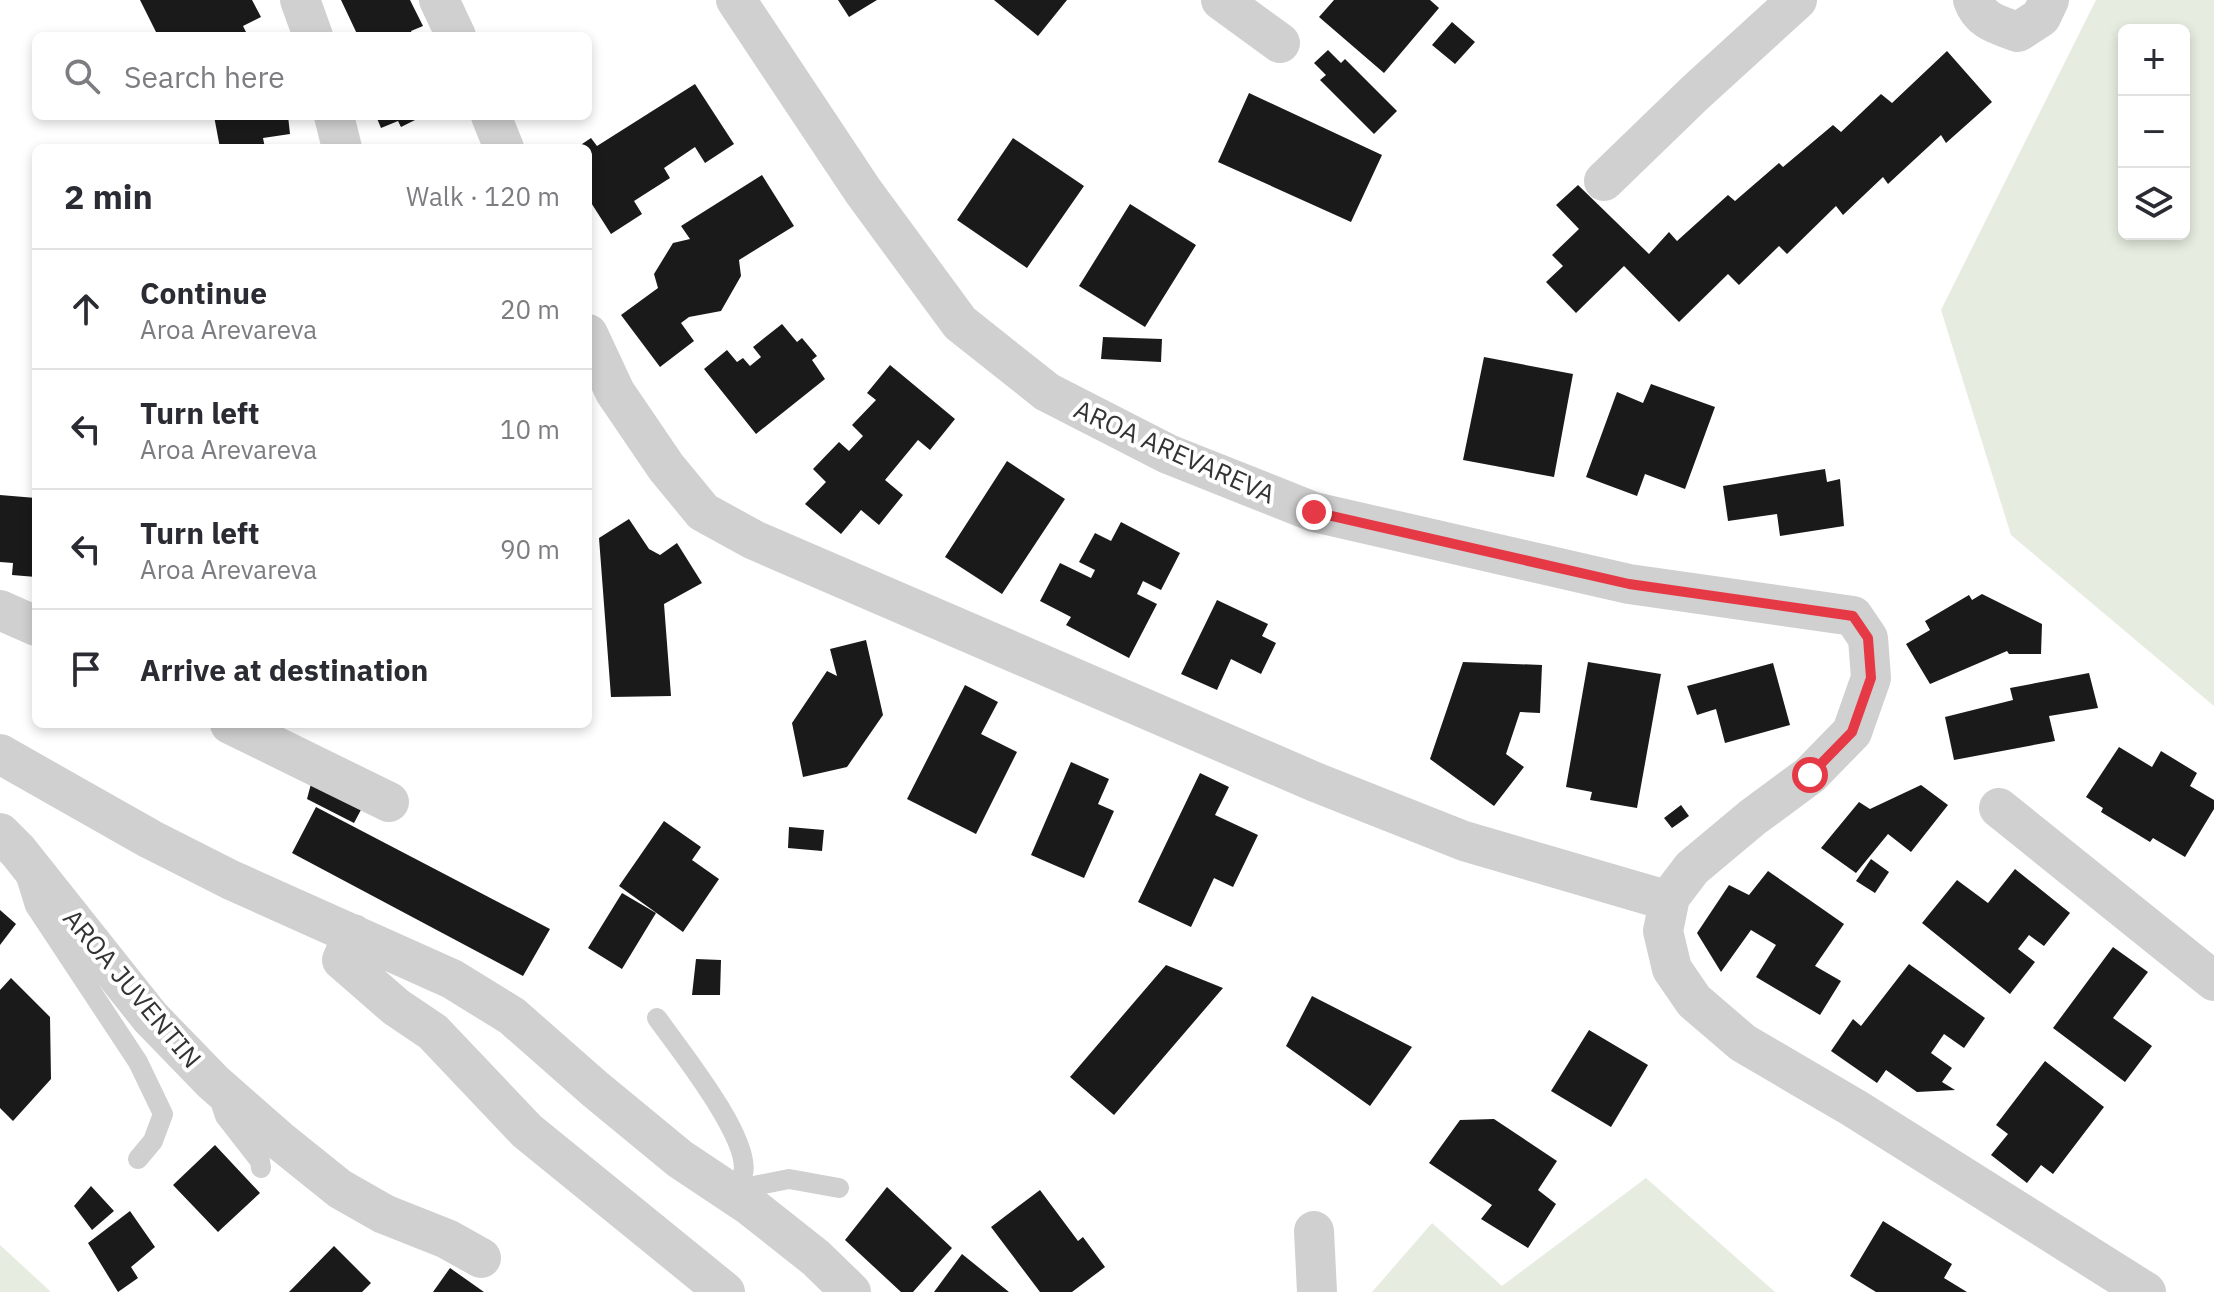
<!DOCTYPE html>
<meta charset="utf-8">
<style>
:root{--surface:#fff;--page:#f2f2f3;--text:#2b2b33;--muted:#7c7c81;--line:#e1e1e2}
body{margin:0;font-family:"IBM Plex Sans",sans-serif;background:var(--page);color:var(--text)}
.controls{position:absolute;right:24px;top:24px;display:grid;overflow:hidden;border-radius:12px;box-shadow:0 4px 12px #0003}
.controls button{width:72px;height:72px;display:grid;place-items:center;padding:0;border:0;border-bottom:2px solid var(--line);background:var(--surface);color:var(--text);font:40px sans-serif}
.stop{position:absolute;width:24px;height:24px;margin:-18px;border:6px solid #e63946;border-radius:50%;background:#fff}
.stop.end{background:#e63946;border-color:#fff;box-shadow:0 2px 8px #0008}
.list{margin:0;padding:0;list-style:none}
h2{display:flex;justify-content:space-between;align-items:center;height:104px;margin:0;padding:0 32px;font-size:34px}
h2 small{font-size:26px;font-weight:400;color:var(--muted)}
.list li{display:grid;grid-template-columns:52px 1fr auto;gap:24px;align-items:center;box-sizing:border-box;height:120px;padding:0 32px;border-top:2px solid var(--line)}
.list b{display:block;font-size:30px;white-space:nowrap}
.list p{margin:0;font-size:26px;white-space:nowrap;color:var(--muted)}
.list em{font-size:26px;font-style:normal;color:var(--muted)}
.icon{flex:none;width:44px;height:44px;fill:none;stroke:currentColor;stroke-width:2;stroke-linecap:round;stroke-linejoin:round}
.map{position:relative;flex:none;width:2214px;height:1292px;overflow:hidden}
.search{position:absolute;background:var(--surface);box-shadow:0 4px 12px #0003;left:32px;top:32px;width:560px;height:88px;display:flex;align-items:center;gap:20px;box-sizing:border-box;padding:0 28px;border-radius:12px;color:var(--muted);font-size:30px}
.panel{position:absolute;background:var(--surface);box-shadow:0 4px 12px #0003;left:32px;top:144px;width:560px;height:584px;border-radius:12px}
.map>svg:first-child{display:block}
.green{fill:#e6ecdf;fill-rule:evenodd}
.building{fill:#1a1a1a}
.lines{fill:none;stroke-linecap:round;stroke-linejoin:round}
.lane{stroke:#d0d0d0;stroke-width:20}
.street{stroke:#d0d0d0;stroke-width:40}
.route{stroke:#e63946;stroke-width:10}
.labels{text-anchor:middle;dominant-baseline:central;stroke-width:8;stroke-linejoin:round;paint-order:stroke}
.street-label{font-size:26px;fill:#333;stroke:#fff}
</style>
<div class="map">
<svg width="2214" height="1292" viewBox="0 0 2214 1292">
<rect width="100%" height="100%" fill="#fff"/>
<path class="green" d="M2096,0h118v706l-203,-171 -70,-225zM2124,30h60v204h-60z
M1646,1178l129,114h-403l60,-69 70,63z
M0,1245l50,46v1h-50z"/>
<path class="building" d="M140,0h112l9,17 -18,9 5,10h-90z
M341,0h69l13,26 -12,5 2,5h-55z
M838,0h39l-28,17z
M994,0h73l-29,36z
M1334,0h96l9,8 -55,65 -65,-56z
M1452,22l23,20 -20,22 -23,-19z
M1328,50l13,13 4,-4 52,52 -23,23 -54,-54 6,-5 -12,-12z
M1947,51l45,51 -46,41 -5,-8 -53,49 -5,-7 -40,38 -7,-9 -49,48 -8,-8 -40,39 -11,-11 -49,48 -55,-56 -48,47 -30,-31 17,-16 -11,-11 27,-26 -23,-24 22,-20 71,69 20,-22 8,9 51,-46 7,6 44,-38 4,4 50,-42 8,7 40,-38 11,9z
M695,84l39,60 -29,19 -10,-16 -31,21 6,10 -36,23 8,13 -31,20 -23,-36v-50h-12l15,-10 6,8z
M1249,93l133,62 -31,67 -133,-60z
M214,116h74l2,18 -27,4 2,10h-45z
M376,116h47l-22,11 -3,-6 -17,7z
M1013,138l71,48 -57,82 -70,-48z
M762,175l32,51 -55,34 2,16 -20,35 -32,6 -8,6 13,18 -34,26 -39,-52 37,-27 -4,-14 19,-31 17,-4 -9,-13z
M1130,204l66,41 -51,82 -66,-41z
M782,324l15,18 5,-4 15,18 -5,4 13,19 -69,55 -52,-65 23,-19 10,12 6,-4 7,8 11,-9 -8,-10z
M1103,337l59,2 -1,23 -60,-3z
M1484,357l89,17 -19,103 -91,-17z
M890,365l65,54 -25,31 -12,-10 -33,40 18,15 -24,30 -18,-15 -20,24 -36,-30 21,-22 -13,-13 26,-27 10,9 14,-15 -11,-11 24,-25 -9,-7z
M1651,384l64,23 -30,82 -40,-15 -8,22 -51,-19 31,-85 26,11z
M1007,461l58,38 -63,95 -57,-37z
M1825,469l2,13 13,-3 4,47 -64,10 -3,-22 -49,7 -5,-35z
M0,495l36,3v79l-24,-2 1,-12 -13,-1z
M629,519l20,30 11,6 17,-12 25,40 -38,21 7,92 -60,1 -12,-159z
M1121,522l59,31 -19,37 -18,-9 -6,13 20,10 -28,54 -63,-33 5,-8 -31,-16 20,-38 31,15 4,-8 -16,-8 16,-29 16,8z
M1982,594l60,30 -1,30h-32l-2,-3 -77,33 -24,-40 24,-14 -5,-9 44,-26 3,5z
M1217,600l51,24 -6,12 14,7 -15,31 -30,-15 -14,31 -36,-16z
M866,640l17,75 -36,52 -44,10 -11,-54 35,-52 10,5 -7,-27z
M1463,662l79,3 -2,48 -20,-1 -14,42 18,13 -30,39 -64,-47z
M1588,662l73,12 -24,134 -47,-8 2,-8 -26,-5z
M1773,663l17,62 -65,18 -9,-34 -19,6 -10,-29z
M2089,673l9,35 -49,8 6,25 -101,19 -9,-43 68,-17 -3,-12z
M965,685l33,17 -17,32 36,18 -41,82 -69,-35z
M2119,747l33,20 9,-16 36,22 -7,13 24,14v9l-29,48 -32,-19 -3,4 -49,-30 2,-4 -17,-11z
M1071,762l38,17 -11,25 16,7 -30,67 -53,-23z
M1200,773l29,14 -14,28 43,20 -25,52 -19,-9 -23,49 -53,-25z
M312,780l51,26 -9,17 -47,-24z
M1921,785l27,20 -37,47 -23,-18 -32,39 -35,-25 38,-46 11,7z
M1681,805l8,11 -17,12 -8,-10z
M316,807l234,122 -27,47 -231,-123z
M664,821l37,26 -9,13 27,19 -36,53 -64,-46z
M789,827l35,3 -2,21 -34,-3z
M1871,859l18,13 -14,21 -19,-12z
M2015,869l55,44 -26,33 -15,-11 -11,14 17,13 -25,32 -88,-71 35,-43 31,23z
M1768,871l76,53 -29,42 26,15 -21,34 -64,-38 20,-32 -25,-15 -30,42 -24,-39 32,-48 20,10z
M622,893l34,20 -34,56 -34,-21z
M0,910l16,14 -16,21z
M2113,947l35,25 -35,46 39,28 -27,36 -72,-54z
M696,959l25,1 -1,35h-28z
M1909,964l76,54 -21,30 -20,-14 -13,19 21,15 -10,14 13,8 -38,2 -31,-22 -9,13 -46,-32 22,-32 8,7z
M1166,965l57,23 -109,127 -44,-38z
M11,978l39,39 1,62 -38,42 -13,-13v-118z
M1312,996l100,51 -42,59 -84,-60z
M1589,1030l59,35 -37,62 -60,-36z
M2045,1061l59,46 -51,67 -12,-9 -14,18 -36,-28 17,-21 -12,-9z
M1494,1119l63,42 -19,29 18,14 -28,44 -47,-29 11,-14 -63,-42 31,-43z
M215,1145l45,48 -42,39 -45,-47z
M91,1186l23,25 -22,19 -18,-24z
M887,1187l65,61 -39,44h-12l-56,-52z
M1040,1190l38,51 5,-4 22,30 -33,25h-32l-49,-65z
M130,1211l25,36 -24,20 7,11 -20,14 -30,-49z
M1883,1221l69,43 -8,14 23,14h-91l-26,-16z
M334,1246l37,37 -9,9h-73z
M962,1254l47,38h-75z
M450,1268l34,24h-51z"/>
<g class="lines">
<path class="lane" d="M27,880l8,26 103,156 25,52 -10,27 -15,18
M657,1018c21,30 95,121 86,156 -2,6 -7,12 -9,17
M221,1104l4,12 35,45 1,7
M729,1191l60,-12 50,9"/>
<path class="street" d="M300,0l13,36
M439,0l17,36
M736,0l127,191 97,132 87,69 121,62 146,58 315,72 224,32 15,22 3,40 -19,54 -42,43 -57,42 -61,51 -22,29 -7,34 9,38 22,32 49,42 111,65 292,184
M1221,0l59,43
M1973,0c7,21 25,25 45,32l23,-15 8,-17
M334,116l8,32
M491,116l13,32
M1604,181l92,-89 101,-92
M588,334l27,58 51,75 37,45 51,28 561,242 149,59 205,60
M0,610l36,16
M230,724l159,78
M0,754l150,85 81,41 221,99 60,37 83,73 85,70 69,46 67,53 35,34
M1999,808l215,173
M0,833l18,18 132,166 63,65 66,58 61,49 44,25 63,25 34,19
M353,934l-11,26 54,47 37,25 94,99 198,161
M1314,1231l3,61"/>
</g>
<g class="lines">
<path class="route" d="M1314,512l315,72 224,32 15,22 3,40 -19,54 -42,43"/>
</g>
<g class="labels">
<g class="street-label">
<text transform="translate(1175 451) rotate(24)">AROA AREVAREVA</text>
<text transform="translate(133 988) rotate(50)">AROA JUVENTIN</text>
</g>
</g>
</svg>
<div class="controls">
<button>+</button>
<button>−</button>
<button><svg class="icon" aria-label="layers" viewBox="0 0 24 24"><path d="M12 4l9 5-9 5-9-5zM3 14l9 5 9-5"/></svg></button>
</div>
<div class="stop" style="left:1810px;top:775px"></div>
<div class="stop end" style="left:1314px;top:512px"></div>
<div class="search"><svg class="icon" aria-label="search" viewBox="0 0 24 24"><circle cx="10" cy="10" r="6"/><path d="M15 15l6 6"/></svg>Search here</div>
<section class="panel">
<h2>2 min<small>Walk · 120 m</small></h2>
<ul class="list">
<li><svg class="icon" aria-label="ahead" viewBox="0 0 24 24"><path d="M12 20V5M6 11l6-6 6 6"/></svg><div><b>Continue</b><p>Aroa Arevareva</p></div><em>20 m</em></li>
<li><svg class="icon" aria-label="left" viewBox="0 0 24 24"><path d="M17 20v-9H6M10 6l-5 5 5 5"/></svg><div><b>Turn left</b><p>Aroa Arevareva</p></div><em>10 m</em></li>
<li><svg class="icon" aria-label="left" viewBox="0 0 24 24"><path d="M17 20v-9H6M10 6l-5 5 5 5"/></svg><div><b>Turn left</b><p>Aroa Arevareva</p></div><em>90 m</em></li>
<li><svg class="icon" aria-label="arrive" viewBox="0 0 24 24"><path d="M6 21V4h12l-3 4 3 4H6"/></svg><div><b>Arrive at destination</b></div></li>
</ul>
</section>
</div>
